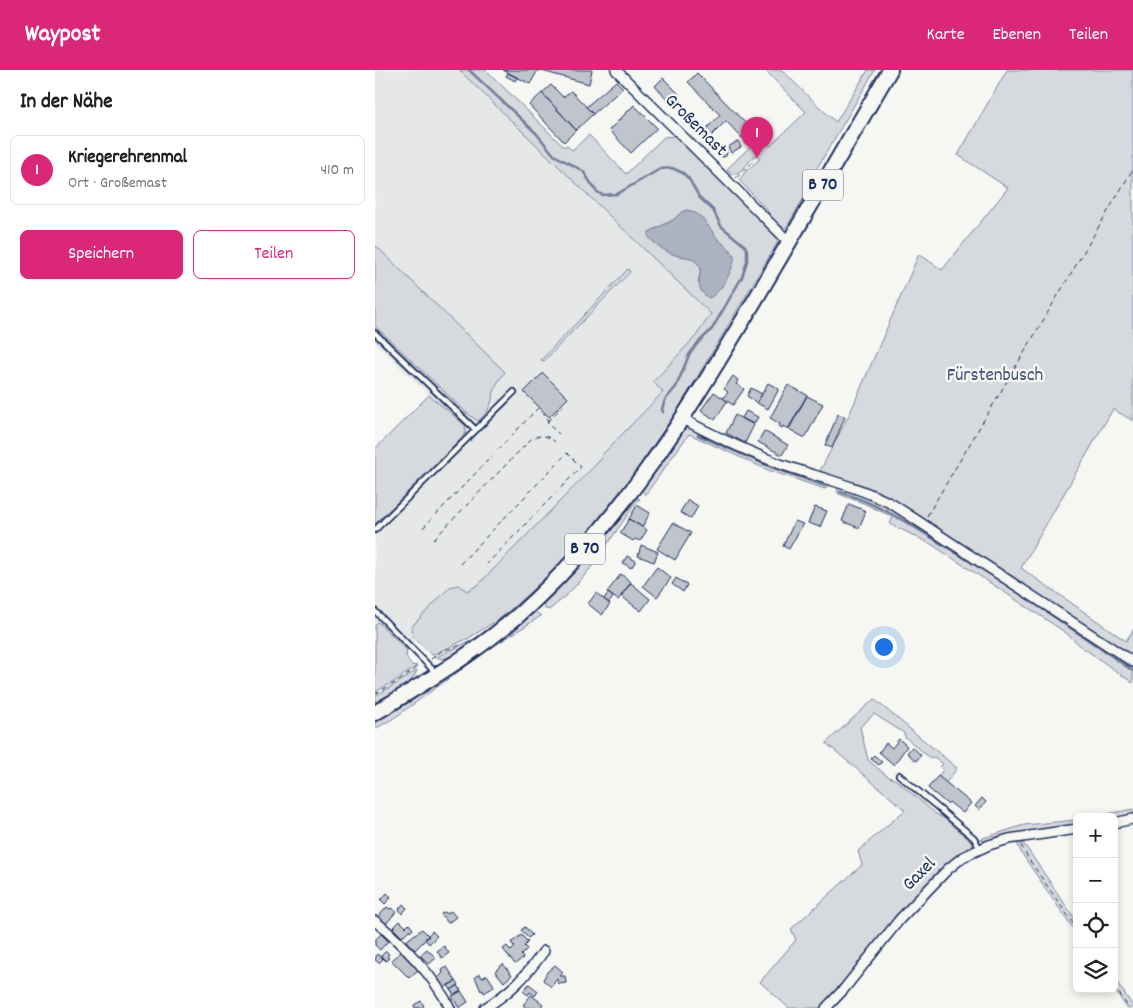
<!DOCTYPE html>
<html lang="de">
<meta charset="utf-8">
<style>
:root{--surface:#fff;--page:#f2f2f2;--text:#202124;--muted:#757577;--line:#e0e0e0;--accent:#db2777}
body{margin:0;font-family:Dekko,sans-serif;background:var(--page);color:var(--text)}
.controls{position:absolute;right:15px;bottom:15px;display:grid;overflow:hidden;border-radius:8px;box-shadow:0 2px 8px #0003}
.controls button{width:45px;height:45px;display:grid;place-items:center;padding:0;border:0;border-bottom:1px solid var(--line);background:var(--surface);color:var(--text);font:25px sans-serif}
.you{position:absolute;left:508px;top:576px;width:18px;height:18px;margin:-12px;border:4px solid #fff;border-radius:50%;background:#1a73e8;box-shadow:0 0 0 8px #1a73e833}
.badge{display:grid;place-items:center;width:32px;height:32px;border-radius:50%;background:var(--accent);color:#fff;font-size:16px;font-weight:700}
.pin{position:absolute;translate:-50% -41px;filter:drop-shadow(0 1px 2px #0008)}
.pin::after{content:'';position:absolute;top:26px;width:18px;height:15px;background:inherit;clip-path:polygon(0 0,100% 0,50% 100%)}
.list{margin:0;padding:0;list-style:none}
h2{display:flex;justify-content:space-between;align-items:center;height:65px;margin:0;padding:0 20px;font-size:21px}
h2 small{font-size:16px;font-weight:400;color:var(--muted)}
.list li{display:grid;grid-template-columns:32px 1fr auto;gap:15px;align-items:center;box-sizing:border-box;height:70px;margin:0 10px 10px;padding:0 10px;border:1px solid var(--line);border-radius:8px}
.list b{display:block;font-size:19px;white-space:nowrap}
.list p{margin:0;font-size:16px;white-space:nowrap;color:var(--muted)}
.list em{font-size:16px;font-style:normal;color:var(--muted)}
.actions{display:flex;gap:10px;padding:15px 20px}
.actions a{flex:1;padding:11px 0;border:1px solid var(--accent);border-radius:8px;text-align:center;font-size:18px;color:var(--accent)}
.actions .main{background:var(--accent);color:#fff}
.icon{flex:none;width:28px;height:28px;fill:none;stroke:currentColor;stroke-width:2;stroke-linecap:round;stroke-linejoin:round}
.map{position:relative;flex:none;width:758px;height:938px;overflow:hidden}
header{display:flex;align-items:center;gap:30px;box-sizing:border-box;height:70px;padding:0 25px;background:var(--accent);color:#fff}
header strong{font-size:24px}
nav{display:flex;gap:28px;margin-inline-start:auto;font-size:18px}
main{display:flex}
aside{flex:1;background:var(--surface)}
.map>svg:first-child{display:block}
.built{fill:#e6e7e7}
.green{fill:#d6d9dd;stroke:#78849e;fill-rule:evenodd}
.water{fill:#abb2c0;stroke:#717e99}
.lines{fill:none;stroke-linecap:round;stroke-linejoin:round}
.stream{stroke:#717e99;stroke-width:2.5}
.building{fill:#c0c4cd;stroke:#1b2f5e}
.service-casing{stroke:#1b2f5e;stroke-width:8}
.minor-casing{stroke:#1b2f5e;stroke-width:12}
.primary-casing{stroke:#1b2f5e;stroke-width:18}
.path{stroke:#1b2f5e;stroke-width:1;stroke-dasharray:5 4;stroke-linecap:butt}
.service{stroke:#f6f6f2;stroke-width:4.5}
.minor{stroke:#f6f6f2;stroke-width:9}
.primary{stroke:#f6f6f2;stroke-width:14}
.labels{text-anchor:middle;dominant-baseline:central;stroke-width:5;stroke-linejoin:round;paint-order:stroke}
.shield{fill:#f6f6f2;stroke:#5d6b8a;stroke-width:1}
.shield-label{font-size:18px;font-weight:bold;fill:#1b2f5e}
.street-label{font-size:19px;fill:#1b2f5e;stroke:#f6f6f2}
.park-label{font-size:19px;fill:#405177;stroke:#f6f6f2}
</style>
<header>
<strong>Waypost</strong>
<nav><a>Karte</a><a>Ebenen</a><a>Teilen</a></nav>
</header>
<main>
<aside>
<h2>In der Nähe<small></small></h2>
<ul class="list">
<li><span class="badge">1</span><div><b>Kriegerehrenmal</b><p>Ort · Großemast</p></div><em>410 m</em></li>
</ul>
<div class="actions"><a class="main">Speichern</a><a>Teilen</a></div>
</aside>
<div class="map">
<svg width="758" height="938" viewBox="0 0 758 938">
<rect width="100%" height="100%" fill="#f6f6f2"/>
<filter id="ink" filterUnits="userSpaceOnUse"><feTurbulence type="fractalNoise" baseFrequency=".02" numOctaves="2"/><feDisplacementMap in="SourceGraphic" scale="10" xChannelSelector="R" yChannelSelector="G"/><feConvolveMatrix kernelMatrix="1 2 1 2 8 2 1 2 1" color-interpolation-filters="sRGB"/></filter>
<g filter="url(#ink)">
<path class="built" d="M0,0h84l252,244 -15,22 -43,46 10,9 -62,65 1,1 -123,127 -13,7 -53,46 3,3 -11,12 -30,15v-218l54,-54 -54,-52z"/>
<path class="green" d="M84,0h27l78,77 2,-2 6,5 17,-15 37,39 38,-37 10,-1 4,-3 98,100 2,9 -101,169 -45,65 -47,60 -38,41 -45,40 -33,21 -37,17 -19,-18 -2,-9 3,-4 36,-37 8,-2 9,6 12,-7 123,-126 -1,-2 62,-64 -10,-10 43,-46 15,-22zM312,140c19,8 17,13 29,27 5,6 11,10 16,14l-34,32 3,-15c-11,-16 -14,-8 -27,-14 -9,-4 -17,-10 -24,-16l-1,-6 24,-12 9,-8z
M390,0h17l33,33 21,19 32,-52h7l-65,110 -5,9 3,2 -22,37 -5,-2 -8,-6 -6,-10 -28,-30 8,-10 13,-11 -5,-4 -12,14 -9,6 -7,-6 33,-32 10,9 36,-34z
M632,0h126v351l-20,-12 -92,159 105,73 7,-11v28l-212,-141 -38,-23 -63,-23 30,-58 69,-159 23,16 66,-82 -50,-33z
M0,175l130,127c-2,3 -5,6 -7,10 -8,15 -3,25 -20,39l-10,-7 -93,-88z
M253,199l2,3 -86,89 -3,-1z
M54,325l36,30 1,8 -7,8 -84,83v-75z
M308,357l10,1 134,54 1,5 -3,2 -57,-19 -79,-36 -44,61 -4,-7z
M464,416l39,13 255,166v18l-51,-36 -17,-15 -134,-88 -41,-20 3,-7 -30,-14 -24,-9 -2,-3z
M260,427l5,2 -3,2 -33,48 -3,-4v-5z
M217,480l6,1 3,3c-15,21 -32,41 -52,56l-5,-2 -1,-7z
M158,540l8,6 -47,30 -100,72 -19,11v-10z
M133,546l-25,20 -34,21 -7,2 -6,-2 40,-19z
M3,552l29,28 -1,6 5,9 6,1 -22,15 -20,11v-67z
M42,600c-4,16 -29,25 -42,32v-6l24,-14z
M499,629l83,69 -11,15 -8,-7 5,-6 -3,-3 3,-3 -9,-7 -4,1 -25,-21 -1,-4 -30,-19 -14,13 8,33 19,16 9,4 40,34 9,5 27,23v3l-150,163h-33l-29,-26 36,-42 -5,-11 71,-64 -4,-14 47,-41 -79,-67z
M758,739v8l-19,4v-4h-22z
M702,750v7l-89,15 -8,-3 44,-14z
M642,773l7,1 53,78v12l-55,-80z
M739,908l19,28v2h-6l-13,-19z"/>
<path class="water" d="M312,140c16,3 20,16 30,28 5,6 13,10 17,17 2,12 -14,39 -25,43 -13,-7 -10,-18 -8,-30 -11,-16 -17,-8 -31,-15 -7,-3 -18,-11 -22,-17l1,-4 24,-12 9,-8z"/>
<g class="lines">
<path class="stream" d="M94,0l67,63 18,22 29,16 13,20 6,4 15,-1 43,-25 12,-1 11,5 6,6 10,18 14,13 8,16 24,20 2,4v11l-5,16 -30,52 -15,15 -8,11 -13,32 -11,13 -3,9 1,3
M323,365l73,32 54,19
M465,422c39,12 71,33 105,54 64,39 126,82 188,125"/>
</g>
<path class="building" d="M128,0h35l-8,14z
M163,0h54l-3,14z
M133,3l9,5 -2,3 -9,-5z
M322,3l54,56 -9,9 -16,-17 -17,17 -6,-6 17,-17 -32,-33z
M288,8l17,17 -8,9 -17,-18z
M241,11l7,7 -30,26 -7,-7z
M176,15l12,12 8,-6 22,23 -17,16 -34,-37z
M167,23l34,37 -12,12 -35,-37z
M259,35l23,23 -26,25 -22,-23z
M363,71l3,6 -10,6 -3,-6z
M344 83a4 4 0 1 1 8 0a4 4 0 1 1-8 0Z
M168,303l25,25 -19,19 -25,-25z
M358,306l5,4 -2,4 8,5 -11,16 -10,-7 5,-6 -4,-3z
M393,313l11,6 -11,20 -11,-6z
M413,315l19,10 -19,34 -5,-3 -1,2 -3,-2 1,-2 -10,-6z
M376,318l11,6 -5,9 -10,-7z
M339,322l13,9 -12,19 -14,-10z
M432,326l16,8 -18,34 -16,-9z
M371,341l12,6 -4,7 -12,-6z
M463,344l7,3 -13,31 -7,-3z
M360,345l19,10 -9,18 -19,-10z
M389,361l24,14 -6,10 -24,-13z
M313,430l10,6 -7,13 -11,-7z
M474,434l17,7 -7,17 -17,-7z
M262,435l13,8 -8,14 -13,-8z
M440,437l12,4 -7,16 -12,-4z
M254,449l18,11 -7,11 -5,-2 -2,2 -13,-8z
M420,451l8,3 -14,25 -6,-3z
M298,453l18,10 -16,27 -18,-11z
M266,475l17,7 -4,10 -16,-6z
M252,486l9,5 -5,7 -8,-5z
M282,497l14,11 -14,19 -14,-11z
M246,504l10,8 -13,18 -11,-8z
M301,508l11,7 -4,7 -11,-8z
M256,513l19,16 -9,12 -20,-15z
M221,523l14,11 -8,11 -14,-11z
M233,523l5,4 -4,6 -5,-4z
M524,669l8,7 -13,19 -15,-13 7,-9 6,5z
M537,677l9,8 -5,6 -9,-8z
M499,685l8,7 -3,3 -8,-6z
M563,706l33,27 -8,10 -14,-11 -2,2 -19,-16z
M607,728l4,4 -7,8 -4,-4z
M12,823l4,4 -6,7 -4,-4z
M28,834l4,4 -5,6 -3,-5z
M12,837l3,2 1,-1 5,4 -11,13 -8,-7z
M76,841l5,6 -8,6 -7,-9 4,-2 2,2z
M25,851l6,6 3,-3 4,5 -3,3 -1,-2 -7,7 -9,-9z
M150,857l7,8 -4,3 -7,-8z
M47,859l7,7 -14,14 -9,-9z
M57,861l5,5 -8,8 -4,-5z
M6,864l7,7 -8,9 -5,-5v-5z
M146,865l7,7 -4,4 3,3 -6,6 2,3 -8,6 -12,-15 4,-3 4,5 4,-4 -4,-4z
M69,876l5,7 -7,5 -5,-7z
M52,879l9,9 -7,6 -9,-9z
M11,881l3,3 -2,3 2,1 -3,3 -5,-5z
M26,882l17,18 -9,8 -18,-18z
M2,884l6,5 -4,4 -4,-3z
M128,894l9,11 -8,7 -9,-11z
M180,895l8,7 -3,4h5l1,7 -7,1 -2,-5 -6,8 -8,-7 4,-8z
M72,897l9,14 -12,7 -6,-10 5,-5 -1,-3z
M105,904l2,4 5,-3 6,9 1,3 -10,6 -1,-3 -2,1 -6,-14z
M81,911l3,4 -8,5 -3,-5z
M154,914l9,7 -3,5 -5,-4 -2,3 -5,-4z
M83,915l3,6 -7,4 -3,-5z
M86,921l7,11 -9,6 -7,-12z
M156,925l12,9 -3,4h-13l-4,-3z
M46,931l3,5 -3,2h-6l-1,-3z"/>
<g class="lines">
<defs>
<path id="service" d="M0,263l101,97
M0,460l139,-138
M0,541l62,63
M524,705l75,63 6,11"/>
<path id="minor" d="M241,0l173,172
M308,349c31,17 64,32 97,45 37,13 77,22 112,40l241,158
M739,753l19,-4
M0,851c28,23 59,55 75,87
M110,938c27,-17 40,-31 59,-57
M451,938l18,-19 56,-70 48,-50 15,-12 26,-12 20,-6 68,-10"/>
<path id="primary" d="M0,643c56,-34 114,-68 161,-114 92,-87 158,-196 222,-304 44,-75 88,-150 132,-225"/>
</defs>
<use href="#service" class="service-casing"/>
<use href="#minor" class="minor-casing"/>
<use href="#primary" class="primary-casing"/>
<path class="path" d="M361,108l19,-18
M173,351l15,-15
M552,446l206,-347
M48,458l115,-120 9,9 1,7 11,10
M59,469l97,-100c9,-5 17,-4 24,3
M85,494l107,-111 14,14 -94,97
M56,589l11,-8 19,-6
M0,624l25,-14 19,-14
M646,775l7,13 49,71
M739,916l15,22"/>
<use href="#service" class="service"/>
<use href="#minor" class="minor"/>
<use href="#primary" class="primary"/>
</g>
</g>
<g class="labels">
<g class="shield">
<rect x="428" y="99.5" width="40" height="31" rx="4"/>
<rect x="190" y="463.5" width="40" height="31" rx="4"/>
</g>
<g class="shield-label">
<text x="448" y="115">B 70</text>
<text x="210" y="479">B 70</text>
</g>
<g class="street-label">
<text transform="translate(320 56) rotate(45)">Großemast</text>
<text transform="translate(545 805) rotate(-45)">Gaxel</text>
</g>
<g class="park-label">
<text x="620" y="306">Fürstenbusch</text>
</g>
</g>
</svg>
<div class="controls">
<button>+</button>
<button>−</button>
<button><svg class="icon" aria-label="locate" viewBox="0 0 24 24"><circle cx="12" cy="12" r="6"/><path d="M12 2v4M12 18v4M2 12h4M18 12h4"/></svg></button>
<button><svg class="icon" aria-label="layers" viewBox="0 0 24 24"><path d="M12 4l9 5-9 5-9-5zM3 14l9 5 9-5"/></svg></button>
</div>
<div class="you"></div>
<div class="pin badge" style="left:382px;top:88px">1</div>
</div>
</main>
